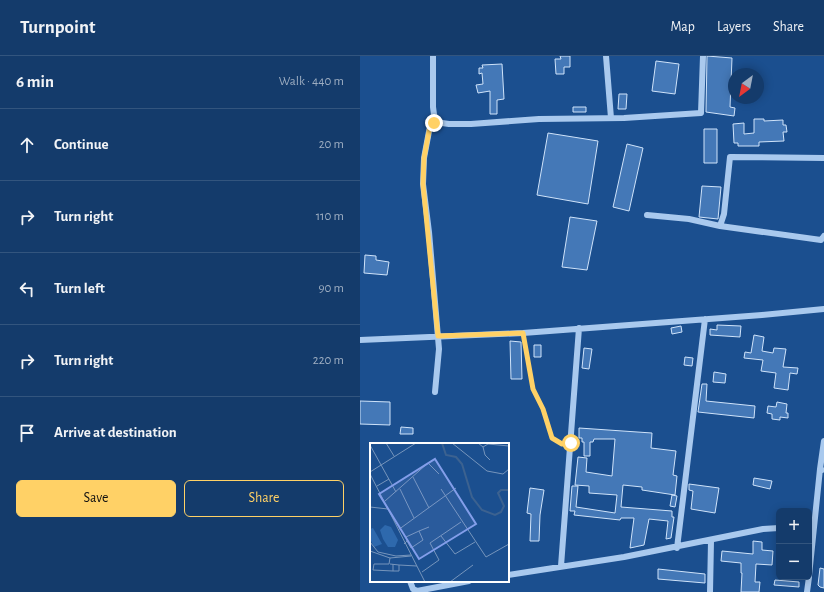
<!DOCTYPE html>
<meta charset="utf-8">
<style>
:root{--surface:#143b6b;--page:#1d4271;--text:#f1f3f6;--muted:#9dadc1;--line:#33557e;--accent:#ffd166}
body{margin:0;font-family:"Alegreya Sans",sans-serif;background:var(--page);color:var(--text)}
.controls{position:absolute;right:12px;bottom:12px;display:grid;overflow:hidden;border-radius:6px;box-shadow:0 2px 10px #0003}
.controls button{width:36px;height:36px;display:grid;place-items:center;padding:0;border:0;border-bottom:1px solid var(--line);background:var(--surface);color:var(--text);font:20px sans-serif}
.compass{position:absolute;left:368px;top:12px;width:36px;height:36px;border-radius:50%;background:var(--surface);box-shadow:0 2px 10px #0003;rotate:212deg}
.stop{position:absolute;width:12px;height:12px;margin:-9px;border:3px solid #ffd166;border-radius:50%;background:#fff}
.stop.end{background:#ffd166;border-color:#fff;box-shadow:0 1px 4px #0008}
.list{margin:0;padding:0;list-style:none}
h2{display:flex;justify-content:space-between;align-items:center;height:52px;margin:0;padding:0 16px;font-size:17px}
h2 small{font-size:13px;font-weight:400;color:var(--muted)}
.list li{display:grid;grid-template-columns:26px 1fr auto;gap:12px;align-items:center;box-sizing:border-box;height:72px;padding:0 16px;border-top:1px solid var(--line)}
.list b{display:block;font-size:15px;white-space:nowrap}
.list em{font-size:13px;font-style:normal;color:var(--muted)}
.actions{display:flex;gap:8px;padding:12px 16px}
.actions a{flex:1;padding:9px 0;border:1px solid var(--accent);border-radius:6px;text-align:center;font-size:14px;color:var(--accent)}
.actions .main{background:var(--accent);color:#111}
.icon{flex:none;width:22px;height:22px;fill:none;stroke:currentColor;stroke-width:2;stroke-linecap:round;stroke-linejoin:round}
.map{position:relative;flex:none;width:464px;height:536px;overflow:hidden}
header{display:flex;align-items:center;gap:24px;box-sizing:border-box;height:56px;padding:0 20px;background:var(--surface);border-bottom:1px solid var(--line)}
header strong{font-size:19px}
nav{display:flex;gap:22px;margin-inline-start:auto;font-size:14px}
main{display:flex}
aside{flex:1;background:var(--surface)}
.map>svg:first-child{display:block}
.building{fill:#4478b7;stroke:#cfe3fa}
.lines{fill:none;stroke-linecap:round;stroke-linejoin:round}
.path{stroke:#a9c9ee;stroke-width:1;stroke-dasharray:2 3;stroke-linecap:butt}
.minor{stroke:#a9c9ee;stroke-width:6}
.route{stroke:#ffd166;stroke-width:5}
.inset-river{fill:none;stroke:#3c6290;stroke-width:2}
.inset-road{fill:none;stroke:#7695bc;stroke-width:1}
.view{fill:#839eea;fill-opacity:0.15;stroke:#839eea;stroke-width:2}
.inset-edge{fill:none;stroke:#fff;stroke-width:2}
</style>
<header>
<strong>Turnpoint</strong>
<nav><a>Map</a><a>Layers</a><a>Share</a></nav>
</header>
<main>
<aside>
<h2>6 min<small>Walk · 440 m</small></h2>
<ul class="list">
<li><svg class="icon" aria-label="ahead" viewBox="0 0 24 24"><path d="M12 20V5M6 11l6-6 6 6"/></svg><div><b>Continue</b></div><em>20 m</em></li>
<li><svg class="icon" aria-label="right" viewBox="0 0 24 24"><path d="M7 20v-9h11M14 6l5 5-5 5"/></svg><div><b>Turn right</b></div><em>110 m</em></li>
<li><svg class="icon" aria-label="left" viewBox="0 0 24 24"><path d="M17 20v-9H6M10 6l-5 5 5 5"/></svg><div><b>Turn left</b></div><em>90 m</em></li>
<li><svg class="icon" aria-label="right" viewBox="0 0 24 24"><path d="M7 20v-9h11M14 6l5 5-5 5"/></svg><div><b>Turn right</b></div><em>220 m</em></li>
<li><svg class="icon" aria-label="arrive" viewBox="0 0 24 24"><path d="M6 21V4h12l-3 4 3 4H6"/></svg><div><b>Arrive at destination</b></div></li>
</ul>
<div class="actions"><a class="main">Save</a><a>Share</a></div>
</aside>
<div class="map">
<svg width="464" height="536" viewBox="0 0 464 536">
<rect width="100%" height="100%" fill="#1b4f8f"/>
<path class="building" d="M200,0h10v11h-6v7h-8l-1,-15h6z
M347,0l25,2 -2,49 5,1 -1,8 -28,-4z
M296,5l23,3 -4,30 -23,-3z
M142,8l2,35 -7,1v14h-7v-23l-12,2 -2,-8 7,-1 -1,-11 -3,1v-6h4l-1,-3z
M259,38h8l-1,15h-8z
M213,51h13v5h-13z
M394,63h10v2l19,-1v5h3l1,7h-4l1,9 -25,1v4h-21v-3h-4l-1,-19 11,-1v11l10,-1z
M344,73h13v34h-13z
M188,77l50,8 -10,63 -51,-9z
M267,88l16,4 -14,63 -16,-4z
M342,130l19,1 -3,32 -19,-2z
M210,161l27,4 -10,49 -25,-3z
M5,199l11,1v4l13,2 -2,13 -23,-2z
M357,269l24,1 -1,11 -30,-2v-6l7,1z
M321,270l1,6 -10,2 -1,-6z
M394,279l10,2 -2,14 11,2 1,-5 12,1 -3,18 15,1 -1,6 -7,-1 -2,17 -14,-2 2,-15 -15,-2 2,-11 -19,-2 1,-6 6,1z
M150,285l11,1 1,37h-11z
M174,289h7v12h-7z
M224,292l8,1 -3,20 -7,-1z
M325,301l8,1 -1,8 -8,-1z
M354,316l12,2 -1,9 -12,-1z
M342,328h5l-1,17 49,5 -1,12 -56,-6z
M0,345l30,1v23l-30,-1z
M417,346l10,2 -1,9h2v5l-8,-1v3l-8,-1v-5l-5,-1 1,-7 8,1z
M41,371l12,1v6h-13z
M219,372l73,5 -1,15 25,3 -3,24 4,1 -2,19 -33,-5v-3l-19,-2 -2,22 51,4v6h2l-3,21 -5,1 2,-18 -19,-2 -5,26 -14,3 4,-30h-13l-1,2 -46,-5 1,-4h-5l2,-25h6l-2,21 39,6 2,-18 -28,-2v-7l-14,-1 3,-28 9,1 -1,14 26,4 3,-37h-21l-1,3h-3v14h-6v-14h-2v-4h-3z
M394,422l18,3 -2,8 -17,-4z
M329,428l30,4 -4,25 -24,-4 2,-18 -4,-1z
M170,432l14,2 -4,25 -1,26h-9l1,-27 -4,-1z
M312,439l5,1 -2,11 -5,-1z
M393,485l9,1v8l11,1 -1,14 -16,-1 -1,18h5l-1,10h-18l1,-19h-1v-10l-20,-2 1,-10 31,3z
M460,512l4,1v19l-4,-1 -2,-2z
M298,513l47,5v9l-47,-4z
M415,524l24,2v5l-25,-2z"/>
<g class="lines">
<path class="path" d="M164,284l9,49 10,20 9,29 12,6"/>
<path class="minor" d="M73,0v51l2,15
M246,0l5,62
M75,66l14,2h22l68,-5 85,-1 77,-5 2,-57
M287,159l42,4 31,7 4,-12 6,-57 94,1
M360,170l101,14 3,-4
M0,284l163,-7 239,-18 62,-6
M75,336l4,-43 -10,-117 -6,-48 1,-26 6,-32 5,-4
M462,414l-2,-1 4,-28
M317,492l28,-229
M201,510l18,-238
M148,519l116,-18 139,-28 16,-1
M449,520l11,-107
M50,525l3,8 4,2 52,-10
M350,536l1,-51
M447,536l2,-15"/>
</g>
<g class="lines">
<path class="route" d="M74,67l-4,3 -6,32 -1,26 15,152 85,-3 10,56 10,20 9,29 10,6 9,-1"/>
</g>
<g transform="translate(10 387)">
<rect width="139" height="139" fill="#1b4f8f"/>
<path d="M15,82l6,2 7,13 -3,7h-7l-5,-8 -3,-9zM3,85l9,16 -8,3 -4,-8v-6l3,-1 -3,1v-4z" fill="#2e69ad"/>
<path class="inset-river" d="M72,0l4,12 10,2 6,7 10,33 10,13 13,5 6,-3 3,-6 -6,-13 3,-3h8"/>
<path class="inset-road" d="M16,0l8,13M82,0l35,28 16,3 6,-5M108,0l5,4 5,-3 21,2M0,2l26,47M113,4l2,8 5,5M0,29l46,-29M0,31l18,35M43,34l16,31M7,43l12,-7M30,46l14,29M71,46l45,68 23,-13M15,58l43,-38 11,11M0,64l18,2 37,73M28,87l58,-42M71,93l14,18 20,-12M37,98l-1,-4 13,-6M0,99l8,10 18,4 15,-1M34,101l3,-3 4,7 12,-8 -4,-9 10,-4M0,108l20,7 21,-2M20,115l-1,6h-15l-1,6 20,1M20,121l9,1v6h-6v-7M29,122l18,1M52,129l17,-12 -9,-17 31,-21M80,139l23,-17"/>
<path class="view" d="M65,16l41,65 -57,35 -40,-65z"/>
<rect width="139" height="139" class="inset-edge"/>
</g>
</svg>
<div class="controls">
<button>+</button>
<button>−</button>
</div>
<svg class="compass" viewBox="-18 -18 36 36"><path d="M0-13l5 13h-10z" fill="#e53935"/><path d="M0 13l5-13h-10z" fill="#9dadc1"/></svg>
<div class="stop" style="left:211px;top:387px"></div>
<div class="stop end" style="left:74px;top:67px"></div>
</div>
</main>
